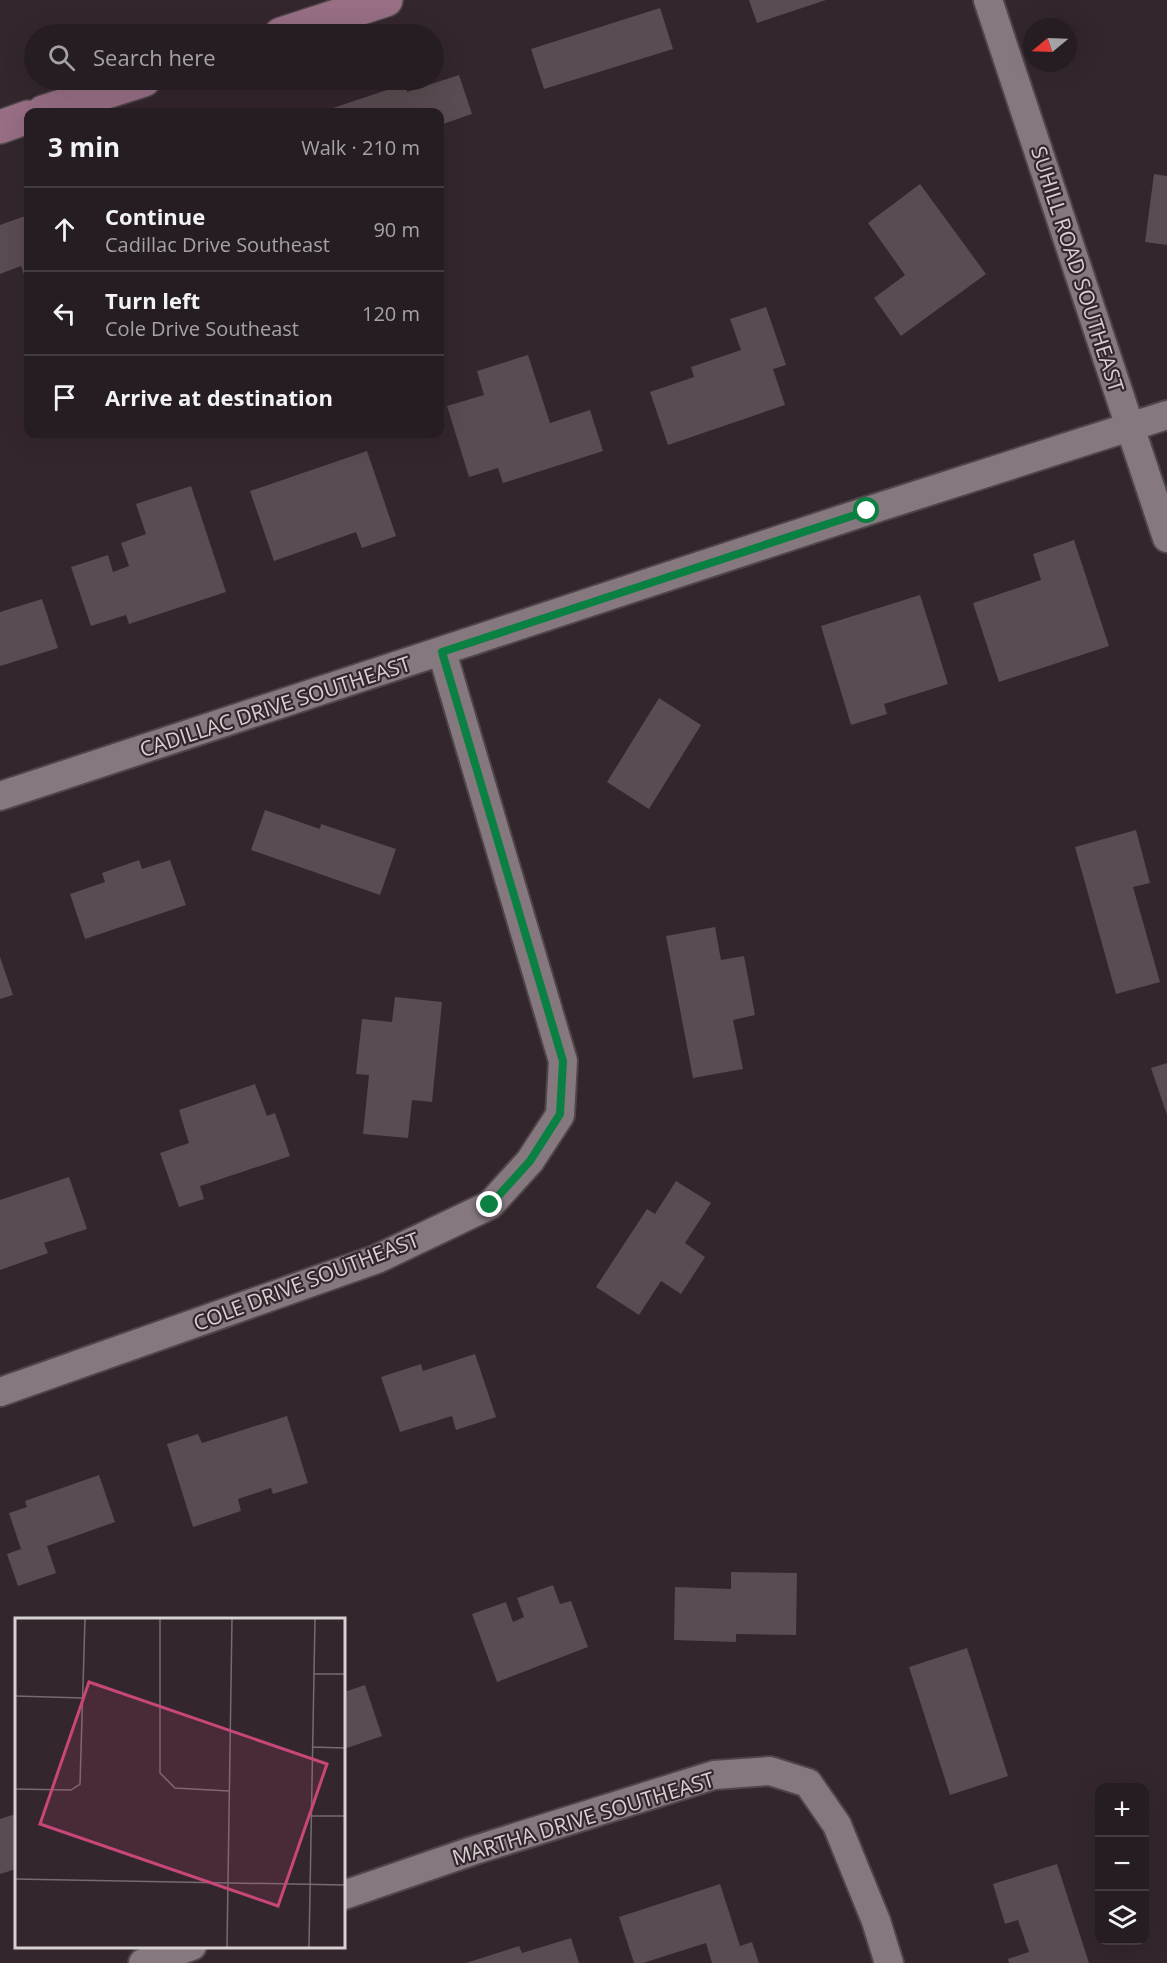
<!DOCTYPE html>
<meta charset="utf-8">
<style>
:root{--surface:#261d22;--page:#2e262a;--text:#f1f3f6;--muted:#a4a2a5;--line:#423b40}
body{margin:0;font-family:"Open Sans",sans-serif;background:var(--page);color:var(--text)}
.controls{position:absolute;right:18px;bottom:18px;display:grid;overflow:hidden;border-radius:12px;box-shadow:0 6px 24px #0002}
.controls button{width:54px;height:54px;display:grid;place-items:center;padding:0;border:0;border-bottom:2px solid var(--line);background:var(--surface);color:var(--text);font:30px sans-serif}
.compass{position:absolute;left:1023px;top:18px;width:54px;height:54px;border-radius:50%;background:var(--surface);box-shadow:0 6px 24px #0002;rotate:251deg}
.stop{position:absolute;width:18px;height:18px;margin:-14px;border:4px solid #0b8043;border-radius:50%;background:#fff}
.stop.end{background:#0b8043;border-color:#fff;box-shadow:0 2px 6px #0008}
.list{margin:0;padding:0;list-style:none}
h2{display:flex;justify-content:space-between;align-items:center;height:78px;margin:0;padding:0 24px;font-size:26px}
h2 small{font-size:20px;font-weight:400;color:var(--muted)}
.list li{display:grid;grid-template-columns:39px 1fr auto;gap:18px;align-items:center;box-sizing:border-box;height:84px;padding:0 24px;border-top:2px solid var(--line)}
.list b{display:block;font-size:22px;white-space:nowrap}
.list p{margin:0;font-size:20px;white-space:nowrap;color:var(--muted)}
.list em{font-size:20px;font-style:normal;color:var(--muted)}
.icon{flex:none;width:33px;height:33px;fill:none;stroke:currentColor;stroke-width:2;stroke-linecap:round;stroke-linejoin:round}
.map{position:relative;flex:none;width:1167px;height:1963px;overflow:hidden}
.search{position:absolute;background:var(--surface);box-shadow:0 6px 24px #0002;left:24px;top:24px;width:420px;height:66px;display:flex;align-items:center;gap:15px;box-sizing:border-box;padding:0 21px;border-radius:33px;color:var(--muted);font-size:22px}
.panel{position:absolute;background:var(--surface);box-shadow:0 6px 24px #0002;left:24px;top:108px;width:420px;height:330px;border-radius:12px}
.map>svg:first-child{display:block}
.building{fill:#594c52}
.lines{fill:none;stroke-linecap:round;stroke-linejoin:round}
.street-casing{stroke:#4f464a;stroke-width:32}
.secondary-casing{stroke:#4f464a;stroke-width:36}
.street{stroke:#86787f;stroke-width:28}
.secondary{stroke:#976e84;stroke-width:33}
.route{stroke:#0b8043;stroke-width:8}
.labels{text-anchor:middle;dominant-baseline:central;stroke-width:4.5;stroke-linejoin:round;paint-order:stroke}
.street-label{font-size:21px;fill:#d8d1d4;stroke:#33272d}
.inset-road{fill:none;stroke:#756b70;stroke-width:1.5}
.view{fill:#c84679;fill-opacity:0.15;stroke:#c84679;stroke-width:3}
.inset-edge{fill:none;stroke:#d8d1d4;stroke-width:3}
</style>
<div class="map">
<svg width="1167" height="1963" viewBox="0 0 1167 1963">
<rect width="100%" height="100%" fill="#33272d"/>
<path class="building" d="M749,0h77l-69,23z
M660,8l13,41 -129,40 -13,-40z
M459,75l13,39 -32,11v-13h-109l-1,-3 75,-25 2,8z
M1154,174l13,2v69l-22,-3z
M920,184l66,90 -85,62 -27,-38 31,-23 -37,-52z
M28,215v71l-7,-20 -21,8v-49z
M766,307l20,58 -13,4 12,36 -117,40 -18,-53 44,-15 -3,-10 50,-17 -11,-31z
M528,355l22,68 40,-13 13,41 -100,32 -5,-15 -29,9 -22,-71 37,-11 -7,-24z
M367,451l29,85 -34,12 -6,-16 -82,29 -24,-70z
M191,486l35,106 -97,32 -3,-9 -35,11 -20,-59 37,-12 5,17 16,-6 -8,-23 25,-9 -10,-30z
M1074,540l35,106 -110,36 -26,-79 68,-23 -8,-26z
M920,595l28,89 -64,20 3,10 -36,11 -30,-99z
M42,599l16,49 -58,18v-54z
M659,698l42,27 -52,84 -42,-27z
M265,810l55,19 1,-5 75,25 -16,46 -129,-45z
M1136,830l14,53 -17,4 27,95 -44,12 -41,-147z
M139,860l3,9 28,-9 16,45 -101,34 -15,-45 35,-12 -3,-9z
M715,927l6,33 23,-4 11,59 -22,5 10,49 -50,9 -27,-142z
M0,957l13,38 -13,4z
M395,997l47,5 -10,100 -20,-2 -4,38 -45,-4 6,-59 -13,-1 6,-55 30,3z
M1167,1063v52l-16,-47z
M255,1084l12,32 8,-3 15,43 -90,30 4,13 -25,8 -19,-54 29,-10 -10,-33z
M69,1177l18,52 -43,14 4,10 -48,17v-70z
M676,1181l35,22 -26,40 20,14 -24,37 -20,-13 -22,34 -43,-28 51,-78 8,5z
M475,1354l21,63 -40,13 -4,-14 -52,16 -19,-55 40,-13 2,7z
M287,1416l21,67 -35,11 -2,-6 -33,11 3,12 -48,16 -26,-83 31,-10 4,9z
M99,1475l16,47 -68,24 9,27 -38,13 -11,-32 14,-5 -12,-36 18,-6 -2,-6z
M731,1572l66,1 -1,62 -60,-1v8l-62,-2 1,-53 56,2z
M553,1585l7,19 11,-3 17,46 -91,35 -25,-68 34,-12 7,20 11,-5 -7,-19z
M967,1648l41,128 -58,19 -41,-128z
M365,1685l17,51 -38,13v-57z
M16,1814v55l-16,5v-55z
M1057,1864l32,99h-80l-1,-4 21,-7 -11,-32 -13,4 -12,-40z
M720,1884l20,62 12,-4 7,21h-47l-6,-20 -63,20h-9l-15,-46z
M571,1938l8,25h-113l53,-17 3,7z"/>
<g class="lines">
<defs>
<path id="street" d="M988,0l179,538
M0,796l867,-285 300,-96
M0,1392l377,-133 113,-54 40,-44 30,-46 3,-54 -121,-409
M344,1895l128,-44 242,-76 56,-4 38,12 29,42 39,96 13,42
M143,1963l49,-17"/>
<path id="secondary" d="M281,34l105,-34
M43,112l101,-32
M0,127l28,-10"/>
</defs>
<use href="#street" class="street-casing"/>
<use href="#secondary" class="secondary-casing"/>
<use href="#street" class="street"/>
<use href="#secondary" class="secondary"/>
</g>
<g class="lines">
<path class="route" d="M490,1205l40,-44 30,-47 3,-53 -121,-409 425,-141"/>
</g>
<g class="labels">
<g class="street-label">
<text transform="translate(1078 269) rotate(72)">SUHILL ROAD SOUTHEAST</text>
<text transform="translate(275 706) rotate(-18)">CADILLAC DRIVE SOUTHEAST</text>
<text transform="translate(306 1281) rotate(-21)">COLE DRIVE SOUTHEAST</text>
<text transform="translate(583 1818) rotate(-17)">MARTHA DRIVE SOUTHEAST</text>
</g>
</g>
<g transform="translate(15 1618)">
<rect width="330" height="330" fill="#33272d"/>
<path class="inset-road" d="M145,1v154l15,15 54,3M298,56h32M0,78l68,2M297,129l33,1M0,171l56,1 9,-6 5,-165M296,198h34M0,261l330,6M212,329l5,-328M294,329l6,-328"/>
<path class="view" d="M74,64l238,82 -49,142 -238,-82z"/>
<rect width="330" height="330" class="inset-edge"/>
</g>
</svg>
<div class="controls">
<button>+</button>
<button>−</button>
<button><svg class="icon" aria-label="layers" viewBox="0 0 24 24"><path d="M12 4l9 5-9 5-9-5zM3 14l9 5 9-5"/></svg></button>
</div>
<svg class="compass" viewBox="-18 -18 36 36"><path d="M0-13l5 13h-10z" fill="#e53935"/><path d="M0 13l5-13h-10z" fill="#a4a2a5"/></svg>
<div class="stop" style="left:867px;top:511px"></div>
<div class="stop end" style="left:490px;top:1205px"></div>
<div class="search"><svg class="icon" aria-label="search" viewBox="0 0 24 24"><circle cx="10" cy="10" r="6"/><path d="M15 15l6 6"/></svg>Search here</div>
<section class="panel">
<h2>3 min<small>Walk · 210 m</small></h2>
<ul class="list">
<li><svg class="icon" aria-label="ahead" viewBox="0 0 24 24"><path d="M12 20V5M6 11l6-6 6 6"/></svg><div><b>Continue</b><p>Cadillac Drive Southeast</p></div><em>90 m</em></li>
<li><svg class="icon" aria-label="left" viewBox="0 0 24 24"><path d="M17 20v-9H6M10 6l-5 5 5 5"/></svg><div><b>Turn left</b><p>Cole Drive Southeast</p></div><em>120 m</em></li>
<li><svg class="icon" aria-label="arrive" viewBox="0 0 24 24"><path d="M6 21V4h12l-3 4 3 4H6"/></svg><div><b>Arrive at destination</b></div></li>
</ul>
</section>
</div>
